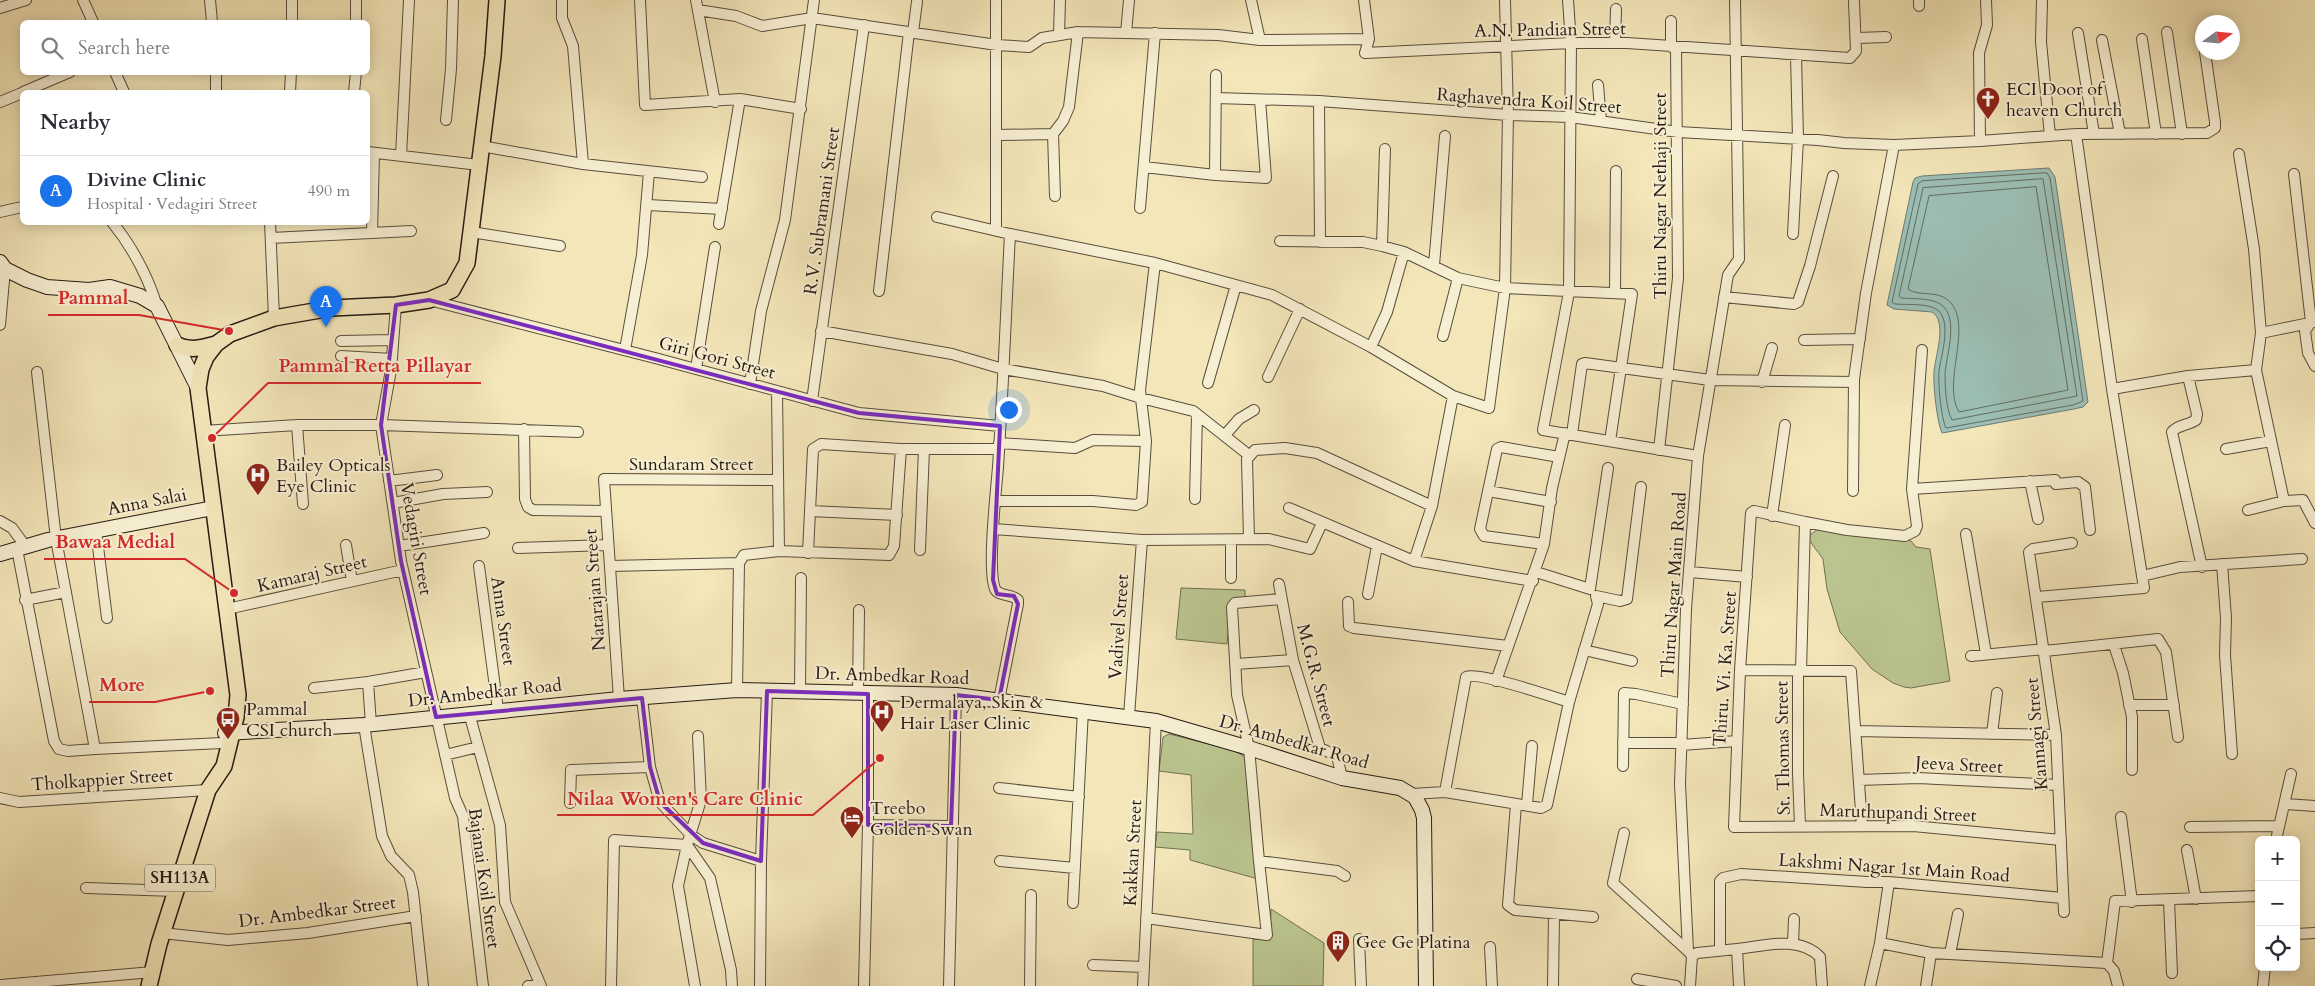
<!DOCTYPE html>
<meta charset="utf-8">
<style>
:root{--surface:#fff;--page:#f2f2f3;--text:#2b2b33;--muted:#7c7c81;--line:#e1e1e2;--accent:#1a73e8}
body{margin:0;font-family:Cardo,serif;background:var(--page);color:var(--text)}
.controls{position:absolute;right:15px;bottom:15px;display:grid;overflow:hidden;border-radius:8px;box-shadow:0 2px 12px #0003}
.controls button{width:45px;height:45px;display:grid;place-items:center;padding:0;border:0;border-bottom:1px solid var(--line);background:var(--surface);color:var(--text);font:25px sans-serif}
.compass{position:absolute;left:2195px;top:15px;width:45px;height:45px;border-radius:50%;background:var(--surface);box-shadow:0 2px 12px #0003;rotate:75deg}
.you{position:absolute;left:1008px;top:409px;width:18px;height:18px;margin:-12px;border:4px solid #fff;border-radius:50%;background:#1a73e8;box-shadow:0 0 0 8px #1a73e833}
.badge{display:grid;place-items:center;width:32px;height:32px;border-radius:50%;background:var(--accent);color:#fff;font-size:16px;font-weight:700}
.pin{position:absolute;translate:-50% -41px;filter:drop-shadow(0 1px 2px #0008)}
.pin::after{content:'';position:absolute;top:26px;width:18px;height:15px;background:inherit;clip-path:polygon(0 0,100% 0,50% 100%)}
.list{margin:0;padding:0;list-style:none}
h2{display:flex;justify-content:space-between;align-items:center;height:65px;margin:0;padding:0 20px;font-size:21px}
h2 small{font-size:16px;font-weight:400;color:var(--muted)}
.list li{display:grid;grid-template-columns:32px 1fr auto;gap:15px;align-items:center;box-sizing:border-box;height:70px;padding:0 20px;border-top:1px solid var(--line)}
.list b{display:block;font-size:19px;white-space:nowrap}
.list p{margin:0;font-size:16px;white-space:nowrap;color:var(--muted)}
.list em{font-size:16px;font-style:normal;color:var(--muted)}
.icon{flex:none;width:28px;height:28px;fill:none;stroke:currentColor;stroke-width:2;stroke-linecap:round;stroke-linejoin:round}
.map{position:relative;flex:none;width:2315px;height:986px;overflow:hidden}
.search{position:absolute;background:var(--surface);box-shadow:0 2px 12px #0003;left:20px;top:20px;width:350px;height:55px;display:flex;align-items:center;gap:12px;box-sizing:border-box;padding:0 18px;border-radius:8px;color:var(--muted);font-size:19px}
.panel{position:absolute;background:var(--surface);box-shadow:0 2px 12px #0003;left:20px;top:90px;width:350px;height:135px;border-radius:8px}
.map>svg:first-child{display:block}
.green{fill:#bbc58f;stroke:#717051}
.water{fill:#9cbeb4;stroke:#6d7c74}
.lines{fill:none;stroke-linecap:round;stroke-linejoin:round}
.shore{stroke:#626c64;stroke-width:1}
.street-casing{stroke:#5a4d3c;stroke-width:12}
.secondary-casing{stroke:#271a13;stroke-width:16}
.primary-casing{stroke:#271a13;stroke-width:18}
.street{stroke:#f7efd2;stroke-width:10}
.secondary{stroke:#f7efd2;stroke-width:14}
.primary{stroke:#f3e6b9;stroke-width:15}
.marked{fill:none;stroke:#7b2cbf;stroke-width:4;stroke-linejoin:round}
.labels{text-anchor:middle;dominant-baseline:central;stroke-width:4;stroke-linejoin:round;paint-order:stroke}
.shield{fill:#f7efd2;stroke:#655a4c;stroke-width:1}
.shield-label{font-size:16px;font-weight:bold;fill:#271a13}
.street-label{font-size:18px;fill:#271a13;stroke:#f7efd2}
.poi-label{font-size:18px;fill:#271a13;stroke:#f7efd2;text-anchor:start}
.leader{fill:none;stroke:#d62828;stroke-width:2}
.callout-dot{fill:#d62828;stroke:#f7efd2;stroke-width:2}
.callout-label{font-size:19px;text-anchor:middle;font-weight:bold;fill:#d62828;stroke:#f7efd2;stroke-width:4;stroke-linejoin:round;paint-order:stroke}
</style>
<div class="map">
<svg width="2315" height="986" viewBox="0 0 2315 986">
<rect width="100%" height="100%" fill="#f3e6b9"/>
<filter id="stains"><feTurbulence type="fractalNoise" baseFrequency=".004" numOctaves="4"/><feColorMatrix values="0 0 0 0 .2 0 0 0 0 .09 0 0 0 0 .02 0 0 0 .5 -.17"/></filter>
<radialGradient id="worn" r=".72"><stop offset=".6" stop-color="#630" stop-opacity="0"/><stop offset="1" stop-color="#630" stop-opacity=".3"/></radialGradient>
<path class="green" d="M1818,529l57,9 29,1 7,2 5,6 14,2 20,132 -39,7 -7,-1 -11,-4 -21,-14 -32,-37 -13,-43 -4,-30 -14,-19 1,-5z
M1181,588l64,2v9l-14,1 -4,44 -51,-5z
M1169,734l64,16 12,7 13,122 -68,-19v-10l-35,-3 2,-15 36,2 -2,-59 -32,-4 4,-34z
M1271,909l53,34 -1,43h-70v-47l17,1z"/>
<path class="water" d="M2049,168l6,9 33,225 -5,5 -9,2 -132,24c-5,-11 -9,-48 -8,-61 1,-16 14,-50 -2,-60l-38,-3 -7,-4 26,-123 2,-4 7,-2z"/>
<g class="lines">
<path class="shore" d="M2047,173l3,5 33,223 -10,4 -127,23c-5,-10 -8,-45 -7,-57 2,-15 14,-52 -3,-62 -10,-6 -30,-4 -41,-5l-3,-2 26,-118 4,-3z
M2043,179l34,217 -125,24c-6,-11 -7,-33 -7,-46 1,-19 17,-63 -9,-72 -10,-4 -24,-3 -35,-4l-2,-2 24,-108z
M2036,187l32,203 -109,22c-18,-30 16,-89 -11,-112 -12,-10 -29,-3 -40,-11l21,-93z"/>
<defs>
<path id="street" d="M83,0l10,22
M210,0l2,22
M562,0v18l11,28 10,118
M640,0l5,105 95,-6 61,10
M696,0l19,102
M996,0v231
M1251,0l9,40
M1364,0l5,39 -4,14 206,-10h56l223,15 6,-7 -2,-49
M1568,0l3,43 -2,249 -26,138 155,26
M1735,0l4,259 -11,16 -30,181 -12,153 -6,175 8,167 4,5 5,-3 40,-4 2,37
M1919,0v6
M1986,0l1,25 -8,28 1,88 96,-7 131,-1 8,-5v-6l-10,-70
M2042,0l-1,42 9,94
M0,8l26,-8
M698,10l38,6 26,10 50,-8 185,27 32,2 13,-9 36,-6 140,3 42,5 109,-1
M1671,21v26
M292,22v-22
M356,22v-22
M913,32l4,-30
M2167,32l15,102
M2202,32v6
M1126,33l3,-33
M2078,33l16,101
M1059,35l1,-35
M1857,38l29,-1
M2142,39l14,95
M2102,40l18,94
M1615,43l1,-34
M115,72l9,20
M216,72v20
M1598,85l3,36
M23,92l47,-20
M290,92l1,-20
M354,92l2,-20
M1216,98l103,3 189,14 62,2 108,15 140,8 26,3 50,2 86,-4
M1319,101l1,141
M0,102l22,-9
M446,120l5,-51 2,-69
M2076,134l36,255
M997,135l56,-1
M481,146l102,18 119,13
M368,152l111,13
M2239,154l15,95 7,84 -5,37 28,131
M401,156l8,-156
M1144,167l71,8 51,3 -6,-78
M2294,174l17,148 -6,9 3,22 7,13
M1215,175l1,-100
M1055,196l-2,-62 10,-13 6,-14 9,-75
M648,205l74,4
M1140,208l15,-175
M0,212l22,-5
M937,217l73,17 145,29 117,32 99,52 82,49
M112,222c21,26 35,52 45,84
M270,222l4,96
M719,224l21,-125
M471,232l89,14
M372,233l2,-80
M1793,234l5,-95 -2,-84
M271,238l140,-7
M1280,241l83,1 19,4 22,6 54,26 47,10 127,6 -22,147
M1382,246l3,-97
M1434,265l11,-129
M879,291l30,-259
M1615,292l1,-121
M1724,297l70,7 4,-2 12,-36 23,-90
M429,300l226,58 204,55 141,13
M396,305l-5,65 -10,55 20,136 54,237 8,18 20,170
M0,325l5,-56
M821,331l131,23 51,15 100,17 38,12 52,13 57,45
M2261,333l53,-11
M1443,336l15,-58
M1804,340l56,-1
M341,341l52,-1
M1371,347l16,-35 17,-60
M625,350l17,-95 7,-83
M341,356l51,3
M696,369l19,-122
M37,372l19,167 39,210 127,-6
M2188,376l9,38 -1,6c-7,5 -19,5 -24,12l30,135
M1268,377l32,-68
M1762,382l10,-34
M1208,383l28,-98
M750,384l11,-73 24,-91 29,-220
M777,391l2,160
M812,401l52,-376
M297,425l6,79
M524,429l1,70 3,8 5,3 73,1
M203,431l94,-6h84l197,7
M1572,434l10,-70 3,-1 125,17 144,2
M1225,435l14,-16 15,-9
M999,443l76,5 18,-8 53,1
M2226,449l45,-8
M1659,450l19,-172 -2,-231
M389,481l48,-6
M2030,481l8,38
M1912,489l143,-9 1,4 22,-2 7,5 5,43
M1488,491l63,11
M1853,491l1,-112 12,-86 28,-148
M1195,499l2,-84
M995,501h98l43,4 6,-3 4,-61 -6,-51 15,-127
M393,503l50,-9 44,-2
M1289,508l125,53 119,20
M2248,510l36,-9 19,-1 12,23
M810,511l87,4
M1772,516l13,-91
M0,521l12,7 14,19
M1805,522l42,8 58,6 10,-5 2,-5 -5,-37 10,-139
M993,529l149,11 127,-1 41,10 12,-26
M96,531l11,87
M1966,534l20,120
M1249,539l-2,-80 8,-9 30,-2 32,5 115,53
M1544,544l-60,-8 -4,-7 17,-80 4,-2 58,10
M346,545l6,36
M399,546l85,-13
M518,548l90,-3
M17,549l37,192 5,8 9,2 27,-2
M920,550l4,-101
M808,553l5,-104 8,-5 80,5h98
M1414,561l18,-55 21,-110 36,12 16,-120 3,-173 -3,-115
M739,563l5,-8 35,-4 110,4 5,-9 7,-97
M2222,564l4,54 -1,37 7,99
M479,566l19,144
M610,566l129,-3
M1536,572l54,17 18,-121
M1690,572l57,5
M2142,576l38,-9 122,-8
M1231,578v-38
M1279,584l14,76 24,78 3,10 17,8 5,22
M1368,594l9,-48
M2037,597l107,-9 -32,-199 76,-13 68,-6
M25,600l41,-8
M1348,602l1,24 5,2 154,18
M227,609l176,-39
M2114,645l9,28 9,44v53
M1584,650l48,11
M2045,651l113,-12 8,13 12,85
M1971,656l74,-7
M1236,664l57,-4
M1740,670l111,1 11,154
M1798,670v103l2,53
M1801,671l4,-149 -51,-11 -3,2 -11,157 -6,157 179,-1 148,14
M1496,681l48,-137 8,-56 13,-55
M368,682l3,42
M314,688l54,-6 58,-10
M737,690l2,-127
M800,692l1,-114
M858,694l1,-84
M642,698l8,69 10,35 31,33 12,8 58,18
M619,699l-15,-220 174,1
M999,700l19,-96v-4c-7,-7 -19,-3 -23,-11 -8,-20 1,-97 3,-122 5,-77 8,-155 12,-233
M2129,705h45
M469,713l31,112 5,77 36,84
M1129,716l13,-176
M364,725l18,111 9,20 18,19 4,17 10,94
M1856,731l200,4
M1992,734l5,-41
M1623,743h59
M1681,745l56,-4
M445,755l33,-8
M1623,766l1,-73 12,1 47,10
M1859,780l59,-2 140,7
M999,788l80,9
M1445,792l21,-115c12,-6 87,20 103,25
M1412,794l33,-2 96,16 6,-3 22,-103 29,-98 -2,-8 24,5 7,-2 14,-112
M0,798l19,4 189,-12
M570,803l1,-33 79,-3
M2285,804l30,2
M1516,805l-8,100 7,5 78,7
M1527,805l5,-59
M2121,817l11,85
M868,825l83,1
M2190,827l88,-1
M1624,833l-11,50 75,68
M2276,840l15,-66
M687,845l23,33 21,92 1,16
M2187,850l9,49
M1000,861l75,7
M1259,861l78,10 8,5
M86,888l89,3
M2169,900l3,73
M1073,903l10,-193
M2064,912l-8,-177 -27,-183 4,-3 39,-6
M1146,918l121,17 -8,-74 -10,-113 -12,-53 -5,-88 3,-4 45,-4
M162,933l66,7 80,-7 108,-17
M2296,934l19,-1
M1359,939l2,47
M1880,943l51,10 176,10 7,8 4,15
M1793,944l1,-25
M1490,947l2,39
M1737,949c27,-3 62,-14 83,8l2,29
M1720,950v-69l3,-3 18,-4 126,8h22l174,16
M1950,954l8,-40
M2107,963l8,-62 144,-5
M1093,965l51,2
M1637,979l39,7
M0,985l153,-13
M528,986l12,-2
M611,986l3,-146 73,5
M695,986l-17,-100 9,-41 14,-45 -3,-64
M760,986l1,-125 6,-170
M864,986l4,-161v-131
M949,986l7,-291
M1030,986l1,-91
M1143,986l13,-265
M1553,986l1,-72
M1690,986l2,-30
M1870,986l10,-43 9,-61
M1926,986l5,-33
M2263,986l2,-19"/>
<path id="secondary" d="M0,262l5,7 22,11 20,7 42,3 21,-3 30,9 17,10 41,82
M0,554l48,-14 165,-32
M225,733l139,-8 255,-26 118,-9 219,5 200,26 93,27 93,30 58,10 15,9 7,13 2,8 2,168"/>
<path id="primary" d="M177,345c13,6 25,3 39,-1
M149,986l10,-42 49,-154 16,-24 12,-49 2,-22 -40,-307 3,-19 5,-12 10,-13 14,-10 44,-16 23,-4 35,-6 64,-3 33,-5 23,-10 15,-27 26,-207 4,-56"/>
</defs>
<use href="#street" class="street-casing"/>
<use href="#secondary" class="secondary-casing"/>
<use href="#primary" class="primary-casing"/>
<use href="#street" class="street"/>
<use href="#secondary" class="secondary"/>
<use href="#primary" class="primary"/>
</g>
<path class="marked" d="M429,300l430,113 141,13 -7,154 4,14 17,2 4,8 -19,96 -43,-5 -5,131 -83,-1v-131l-101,-3 -6,170 -58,-18 -43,-41 -10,-35 -8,-69 -206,19 -35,-156 -20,-136 15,-120z"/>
<defs>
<symbol id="church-pin" viewBox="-11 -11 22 30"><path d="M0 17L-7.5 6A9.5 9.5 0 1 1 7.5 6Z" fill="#8f2418" stroke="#f7efd2"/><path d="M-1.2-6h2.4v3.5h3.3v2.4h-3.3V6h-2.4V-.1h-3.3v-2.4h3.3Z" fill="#fff"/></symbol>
<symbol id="hospital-pin" viewBox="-11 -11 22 30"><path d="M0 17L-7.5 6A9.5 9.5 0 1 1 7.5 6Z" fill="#8f2418" stroke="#f7efd2"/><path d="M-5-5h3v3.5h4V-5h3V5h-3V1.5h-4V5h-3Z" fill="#fff"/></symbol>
<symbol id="bus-pin" viewBox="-11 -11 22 30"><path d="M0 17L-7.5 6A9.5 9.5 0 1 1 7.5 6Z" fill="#8f2418" stroke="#f7efd2"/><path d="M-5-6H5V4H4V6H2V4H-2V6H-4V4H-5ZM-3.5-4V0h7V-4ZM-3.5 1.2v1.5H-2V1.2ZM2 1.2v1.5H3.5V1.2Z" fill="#fff"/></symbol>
<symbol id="hotel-pin" viewBox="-11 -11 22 30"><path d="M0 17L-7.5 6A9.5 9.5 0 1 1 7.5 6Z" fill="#8f2418" stroke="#f7efd2"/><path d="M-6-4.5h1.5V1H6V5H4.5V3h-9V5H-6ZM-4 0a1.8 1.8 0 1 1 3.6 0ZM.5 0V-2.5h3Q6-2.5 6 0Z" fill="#fff"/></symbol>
<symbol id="building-pin" viewBox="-11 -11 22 30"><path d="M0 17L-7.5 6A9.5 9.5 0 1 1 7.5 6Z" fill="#8f2418" stroke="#f7efd2"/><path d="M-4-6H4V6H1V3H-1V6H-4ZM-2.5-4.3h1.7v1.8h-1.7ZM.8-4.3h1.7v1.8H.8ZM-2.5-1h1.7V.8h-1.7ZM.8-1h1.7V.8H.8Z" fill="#fff"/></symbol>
</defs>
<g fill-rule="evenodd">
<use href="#church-pin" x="1974" y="85" width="28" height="38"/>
<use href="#hospital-pin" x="244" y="461" width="28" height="38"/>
<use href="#hospital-pin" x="868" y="698" width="28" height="38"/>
<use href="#bus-pin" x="214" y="705" width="28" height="38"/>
<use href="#hotel-pin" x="838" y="804" width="28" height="38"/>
<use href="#building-pin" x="1324" y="928" width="28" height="38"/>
</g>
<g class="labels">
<rect class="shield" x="145" y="864.5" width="70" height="27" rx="4"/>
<g class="shield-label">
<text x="180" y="878">SH113A</text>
</g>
<g class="street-label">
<text transform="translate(1550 30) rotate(-1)">A.N. Pandian Street</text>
<text transform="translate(1529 101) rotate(4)">Raghavendra Koil Street</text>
<text transform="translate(1660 196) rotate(-90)">Thiru Nagar Nethaji Street</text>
<text transform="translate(822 211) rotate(-82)">R.V. Subramani Street</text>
<text transform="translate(717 358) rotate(15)">Giri Gori Street</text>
<text x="691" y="464">Sundaram Street</text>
<text transform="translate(147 502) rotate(-11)">Anna Salai</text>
<text transform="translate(416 539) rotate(80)">Vedagiri Street</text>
<text transform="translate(312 574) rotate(-13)">Kamaraj Street</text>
<text transform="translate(1674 585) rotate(-86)">Thiru Nagar Main Road</text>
<text transform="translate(595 590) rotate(-94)">Natarajan Street</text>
<text transform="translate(503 621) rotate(82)">Anna Street</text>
<text transform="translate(1119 627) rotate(-86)">Vadivel Street</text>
<text transform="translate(1725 669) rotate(-86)">Thiru. Vi. Ka. Street</text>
<text transform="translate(1316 675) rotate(75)">M.G.R. Street</text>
<text transform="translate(892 676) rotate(2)">Dr. Ambedkar Road</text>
<text transform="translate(485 693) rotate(-6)">Dr. Ambedkar Road</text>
<text transform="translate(2037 734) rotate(-95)">Kannagi Street</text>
<text transform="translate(1294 742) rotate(16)">Dr. Ambedkar Road</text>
<text transform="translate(1783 748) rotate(-91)">St. Thomas Street</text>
<text transform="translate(1959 765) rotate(3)">Jeeva Street</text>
<text transform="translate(102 780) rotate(-4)">Tholkappier Street</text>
<text transform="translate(1898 813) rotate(2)">Maruthupandi Street</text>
<text transform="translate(1133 853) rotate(-87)">Kakkan Street</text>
<text transform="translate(1894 868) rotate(4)">Lakshmi Nagar 1st Main Road</text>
<text transform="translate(484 878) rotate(82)">Bajanai Koil Street</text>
<text transform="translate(317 912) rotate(-7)">Dr. Ambedkar Street</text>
</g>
<g class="poi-label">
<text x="2006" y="89">ECI Door of<tspan x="2006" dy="21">heaven Church</tspan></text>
<text x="276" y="465">Bailey Opticals<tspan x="276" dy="21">Eye Clinic</tspan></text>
<text x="900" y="702">Dermalaya, Skin &amp;<tspan x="900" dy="21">Hair Laser Clinic</tspan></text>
<text x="246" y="709">Pammal<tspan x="246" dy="21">CSI church</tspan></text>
<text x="870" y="808">Treebo<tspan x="870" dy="21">Golden Swan</tspan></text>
<text x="1356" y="942">Gee Ge Platina</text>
</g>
</g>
<path class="leader" d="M229 331L139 315H48M212 438L268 383H481M234 593L185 559H44M210 691L155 702H89M880 758L813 815H557"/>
<g class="callout-dot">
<circle cx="229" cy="331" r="5"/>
<circle cx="212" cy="438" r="5"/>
<circle cx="234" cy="593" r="5"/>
<circle cx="210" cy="691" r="5"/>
<circle cx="880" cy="758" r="5"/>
</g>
<g class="callout-label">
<text x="93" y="304">Pammal</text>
<text x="375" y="372">Pammal Retta Pillayar</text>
<text x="115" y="548">Bawaa Medial</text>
<text x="122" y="691">More</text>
<text x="685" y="805">Nilaa Women's Care Clinic</text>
</g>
<rect width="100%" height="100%" filter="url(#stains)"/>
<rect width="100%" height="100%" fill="url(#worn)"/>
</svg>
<div class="controls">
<button>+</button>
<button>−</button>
<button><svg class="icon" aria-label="locate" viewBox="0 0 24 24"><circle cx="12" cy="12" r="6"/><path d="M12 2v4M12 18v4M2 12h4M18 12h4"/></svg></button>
</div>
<svg class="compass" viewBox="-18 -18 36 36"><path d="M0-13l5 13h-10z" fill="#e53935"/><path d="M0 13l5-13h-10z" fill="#7c7c81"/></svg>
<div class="you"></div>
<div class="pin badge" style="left:326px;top:327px">A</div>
<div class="search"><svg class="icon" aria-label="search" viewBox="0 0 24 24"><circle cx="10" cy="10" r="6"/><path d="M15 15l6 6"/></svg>Search here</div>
<section class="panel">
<h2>Nearby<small></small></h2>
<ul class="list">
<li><span class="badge">A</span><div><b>Divine Clinic</b><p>Hospital · Vedagiri Street</p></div><em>490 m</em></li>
</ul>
</section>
</div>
